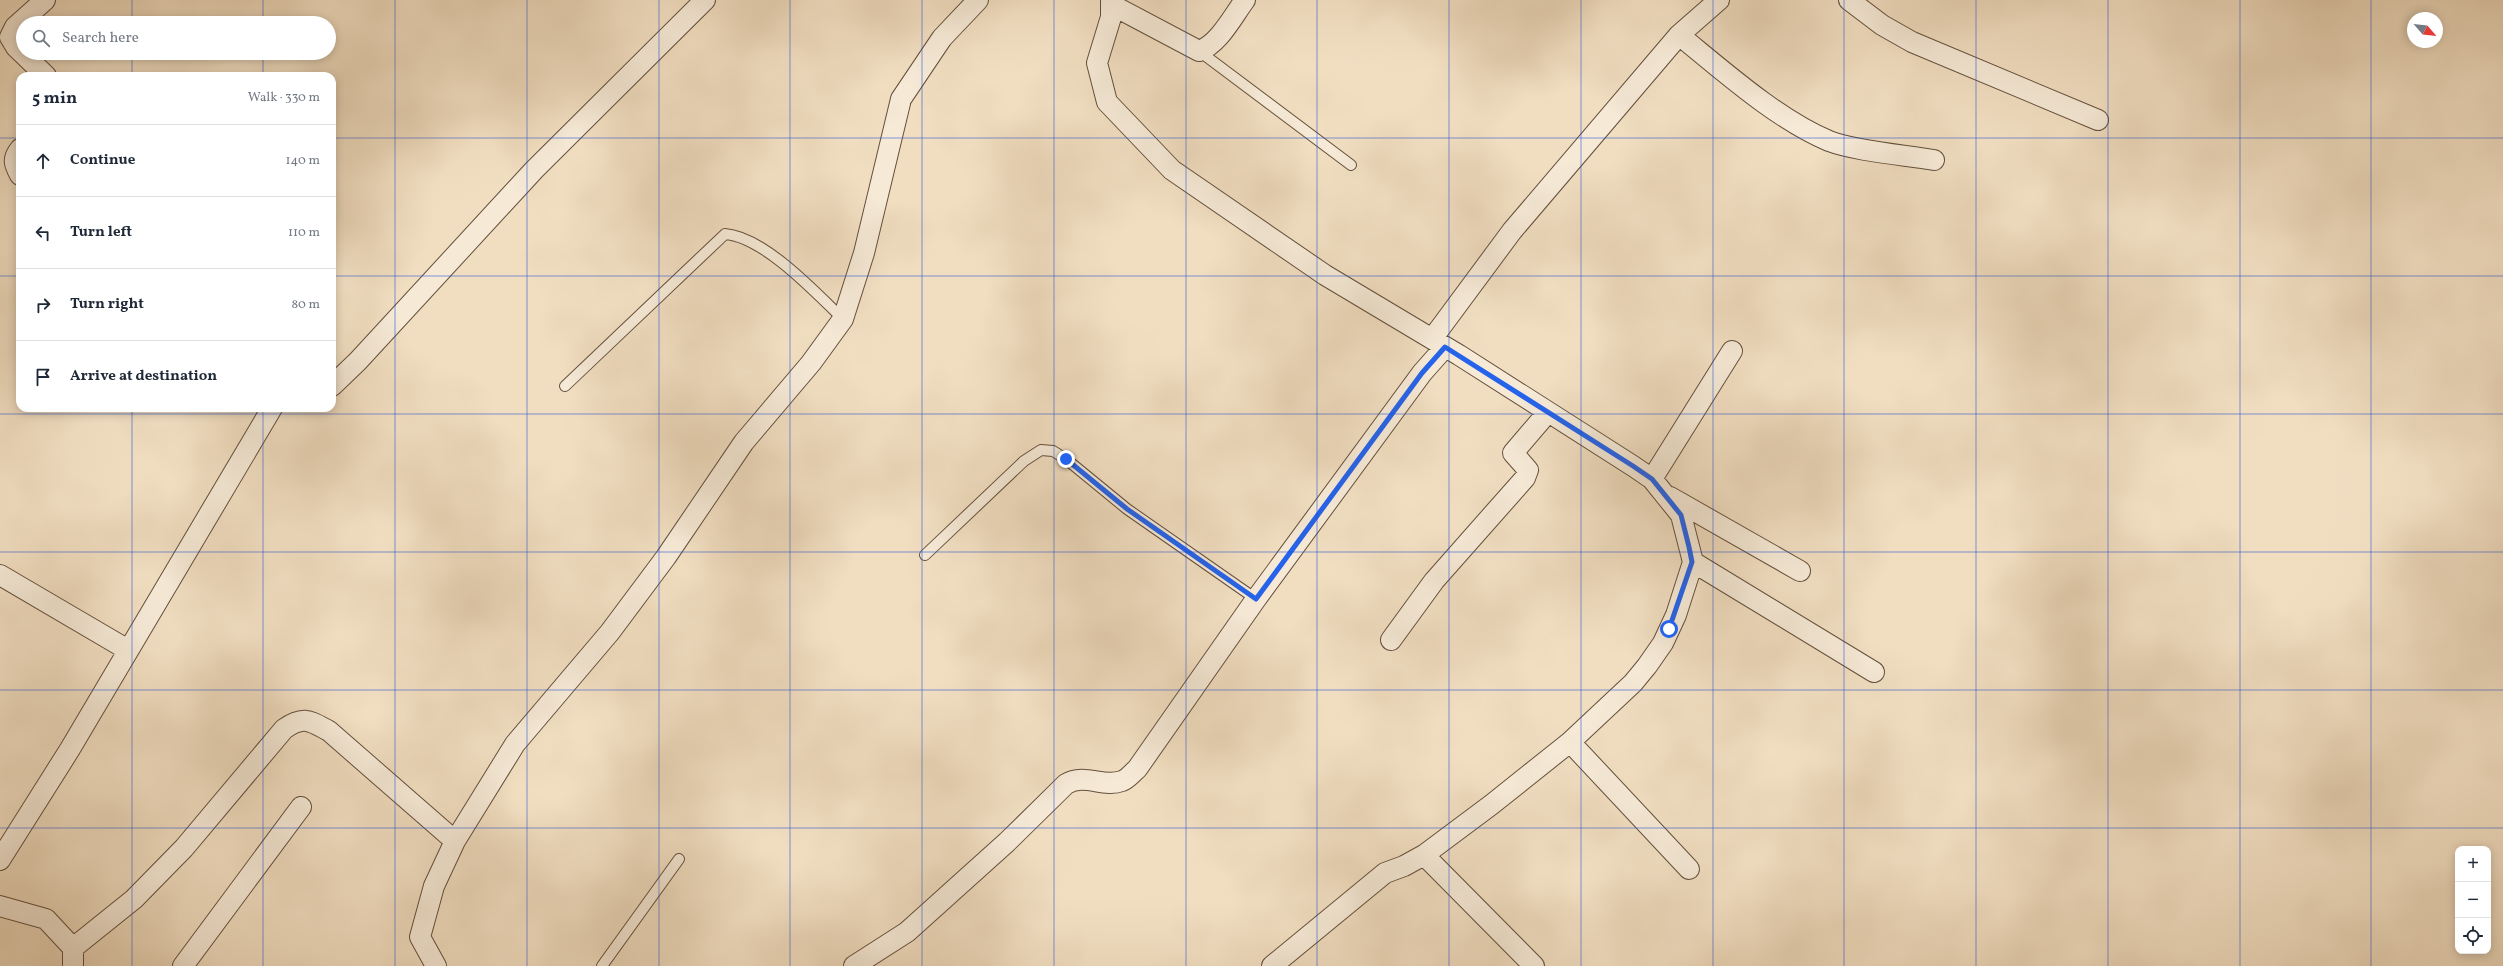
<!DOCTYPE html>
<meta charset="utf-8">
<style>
:root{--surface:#fff;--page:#f6f6f7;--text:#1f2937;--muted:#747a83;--line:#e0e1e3}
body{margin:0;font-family:Vollkorn,serif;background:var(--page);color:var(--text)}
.controls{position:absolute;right:12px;bottom:12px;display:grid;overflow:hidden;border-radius:8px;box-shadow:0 2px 10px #0003}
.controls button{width:36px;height:36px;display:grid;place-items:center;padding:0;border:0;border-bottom:1px solid var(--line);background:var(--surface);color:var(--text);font:20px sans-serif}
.compass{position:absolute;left:2407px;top:12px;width:36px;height:36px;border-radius:50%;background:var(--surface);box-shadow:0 2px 10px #0003;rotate:118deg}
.stop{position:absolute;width:12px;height:12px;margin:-9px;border:3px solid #2563eb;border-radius:50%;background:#fff}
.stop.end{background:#2563eb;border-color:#fff;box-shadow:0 1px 4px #0008}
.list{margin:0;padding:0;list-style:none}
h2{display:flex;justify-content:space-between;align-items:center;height:52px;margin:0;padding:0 16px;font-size:17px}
h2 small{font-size:13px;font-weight:400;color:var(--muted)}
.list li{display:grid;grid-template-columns:26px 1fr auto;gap:12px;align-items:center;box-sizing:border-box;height:72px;padding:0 16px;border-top:1px solid var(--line)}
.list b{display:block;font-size:15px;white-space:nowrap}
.list em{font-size:13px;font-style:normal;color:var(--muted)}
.icon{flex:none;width:22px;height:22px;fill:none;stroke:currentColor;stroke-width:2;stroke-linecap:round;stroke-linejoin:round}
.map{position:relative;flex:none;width:2503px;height:966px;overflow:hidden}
.search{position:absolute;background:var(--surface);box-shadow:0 2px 10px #0003;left:16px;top:16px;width:320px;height:44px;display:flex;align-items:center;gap:10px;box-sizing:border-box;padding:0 14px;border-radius:22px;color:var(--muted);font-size:15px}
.panel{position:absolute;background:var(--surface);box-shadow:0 2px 10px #0003;left:16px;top:72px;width:320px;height:340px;border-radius:12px}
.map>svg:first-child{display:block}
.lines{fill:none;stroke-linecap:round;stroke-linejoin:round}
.service-casing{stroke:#644f3c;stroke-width:12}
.minor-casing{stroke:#644f3c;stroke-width:22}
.service{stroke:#f6ead7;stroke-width:10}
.minor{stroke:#f6ead7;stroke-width:20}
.route{stroke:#2563eb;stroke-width:5}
.grid{fill:none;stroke:#1d4ed8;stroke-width:1;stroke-opacity:0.55}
</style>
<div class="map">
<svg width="2503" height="966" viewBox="0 0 2503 966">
<rect width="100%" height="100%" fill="#f1dec1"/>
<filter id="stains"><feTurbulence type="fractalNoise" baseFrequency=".005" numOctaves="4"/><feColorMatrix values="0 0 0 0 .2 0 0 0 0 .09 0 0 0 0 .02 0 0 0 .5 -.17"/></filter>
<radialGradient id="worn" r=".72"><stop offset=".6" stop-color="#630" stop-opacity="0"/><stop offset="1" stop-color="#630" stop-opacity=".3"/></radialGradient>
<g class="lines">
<defs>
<path id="service" d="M1199,51l152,114
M565,386l160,-152c39,3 90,58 118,85
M925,555l99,-94 17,-11 12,1 13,8 61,50 129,90
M602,966l77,-107"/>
<path id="minor" d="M45,0l-30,27 -5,10 6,10 30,29
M1111,0v17l-14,46 10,39 65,68 153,105 134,80 174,111 19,13 29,36 12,47 -17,53 -13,28 -16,23 -14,17 -63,59 -79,63 -67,50 -20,11 -19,7 -113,93
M1849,0l33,25 30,17 186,78
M1112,5l87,46c20,-7 34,-35 46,-51
M1679,35c43,35 99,85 150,106 26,10 75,14 105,19
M20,149c-8,10 -6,15 0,26
M1432,339l80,-108 167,-196 40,-35
M332,386l26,-25 176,-191 171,-170
M1652,479l80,-128
M1670,497l130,74
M1693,562l181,110
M0,575l128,75
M1391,640l43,-59 91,-103 3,-8 -15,-17 35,-41
M1570,742l119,127
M1424,855l110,111
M0,860l70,-111 202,-341
M0,906l46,13 27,29v18
M73,948l61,-49 50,-51 100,-119c20,-14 26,-8 45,2l126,110
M183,966l118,-159
M436,966l-16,-29 14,-51 21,-45 60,-97 95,-112 56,-75 78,-115 67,-79 32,-44 21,-66 37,-154 41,-61 36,-38
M854,966l53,-34 100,-90 59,-58c19,-11 37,4 56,-3 6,-2 11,-9 15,-12l119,-170 166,-226 23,-26"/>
</defs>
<use href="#service" class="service-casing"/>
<use href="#minor" class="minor-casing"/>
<use href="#service" class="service"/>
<use href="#minor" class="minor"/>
</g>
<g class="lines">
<path class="route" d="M1066,459l61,50 129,90 166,-226 23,-26 188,119 19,13 29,36 8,32 3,15 -23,67"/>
</g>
<path class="grid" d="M132,0v23M263,0v23M395,0v966M527,0v966M659,0v966M790,0v966M922,0v966M1054,0v966M1186,0v966M1317,0v966M1449,0v966M1581,0v966M1713,0v966M1844,0v966M1976,0v966M2108,0v966M2240,0v966M2371,0v966M132,53v23M263,53v23M0,138h20M332,138h2171M0,276h20M332,276h2171M132,408v558M263,408v558M0,414h2503M0,552h2503M0,690h2503M0,828h2503"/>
<rect width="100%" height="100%" filter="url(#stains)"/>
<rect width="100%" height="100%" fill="url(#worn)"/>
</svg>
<div class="controls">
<button>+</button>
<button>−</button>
<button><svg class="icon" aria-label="locate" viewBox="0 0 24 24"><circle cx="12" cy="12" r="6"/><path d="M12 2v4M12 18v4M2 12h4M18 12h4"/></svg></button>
</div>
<svg class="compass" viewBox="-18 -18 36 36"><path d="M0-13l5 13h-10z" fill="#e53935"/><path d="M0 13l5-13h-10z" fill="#747a83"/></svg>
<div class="stop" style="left:1669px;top:629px"></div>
<div class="stop end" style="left:1066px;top:459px"></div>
<div class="search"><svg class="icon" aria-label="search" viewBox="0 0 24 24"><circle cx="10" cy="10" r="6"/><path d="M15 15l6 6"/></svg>Search here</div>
<section class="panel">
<h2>5 min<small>Walk · 330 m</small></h2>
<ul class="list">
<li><svg class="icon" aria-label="ahead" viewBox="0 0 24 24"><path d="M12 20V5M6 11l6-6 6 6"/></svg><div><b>Continue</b></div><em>140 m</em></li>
<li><svg class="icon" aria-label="left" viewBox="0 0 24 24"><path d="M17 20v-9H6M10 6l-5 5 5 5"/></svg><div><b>Turn left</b></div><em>110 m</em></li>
<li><svg class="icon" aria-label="right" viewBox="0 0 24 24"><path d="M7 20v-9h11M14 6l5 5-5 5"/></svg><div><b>Turn right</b></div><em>80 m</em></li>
<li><svg class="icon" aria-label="arrive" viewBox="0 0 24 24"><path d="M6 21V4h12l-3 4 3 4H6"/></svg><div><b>Arrive at destination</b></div></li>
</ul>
</section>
</div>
